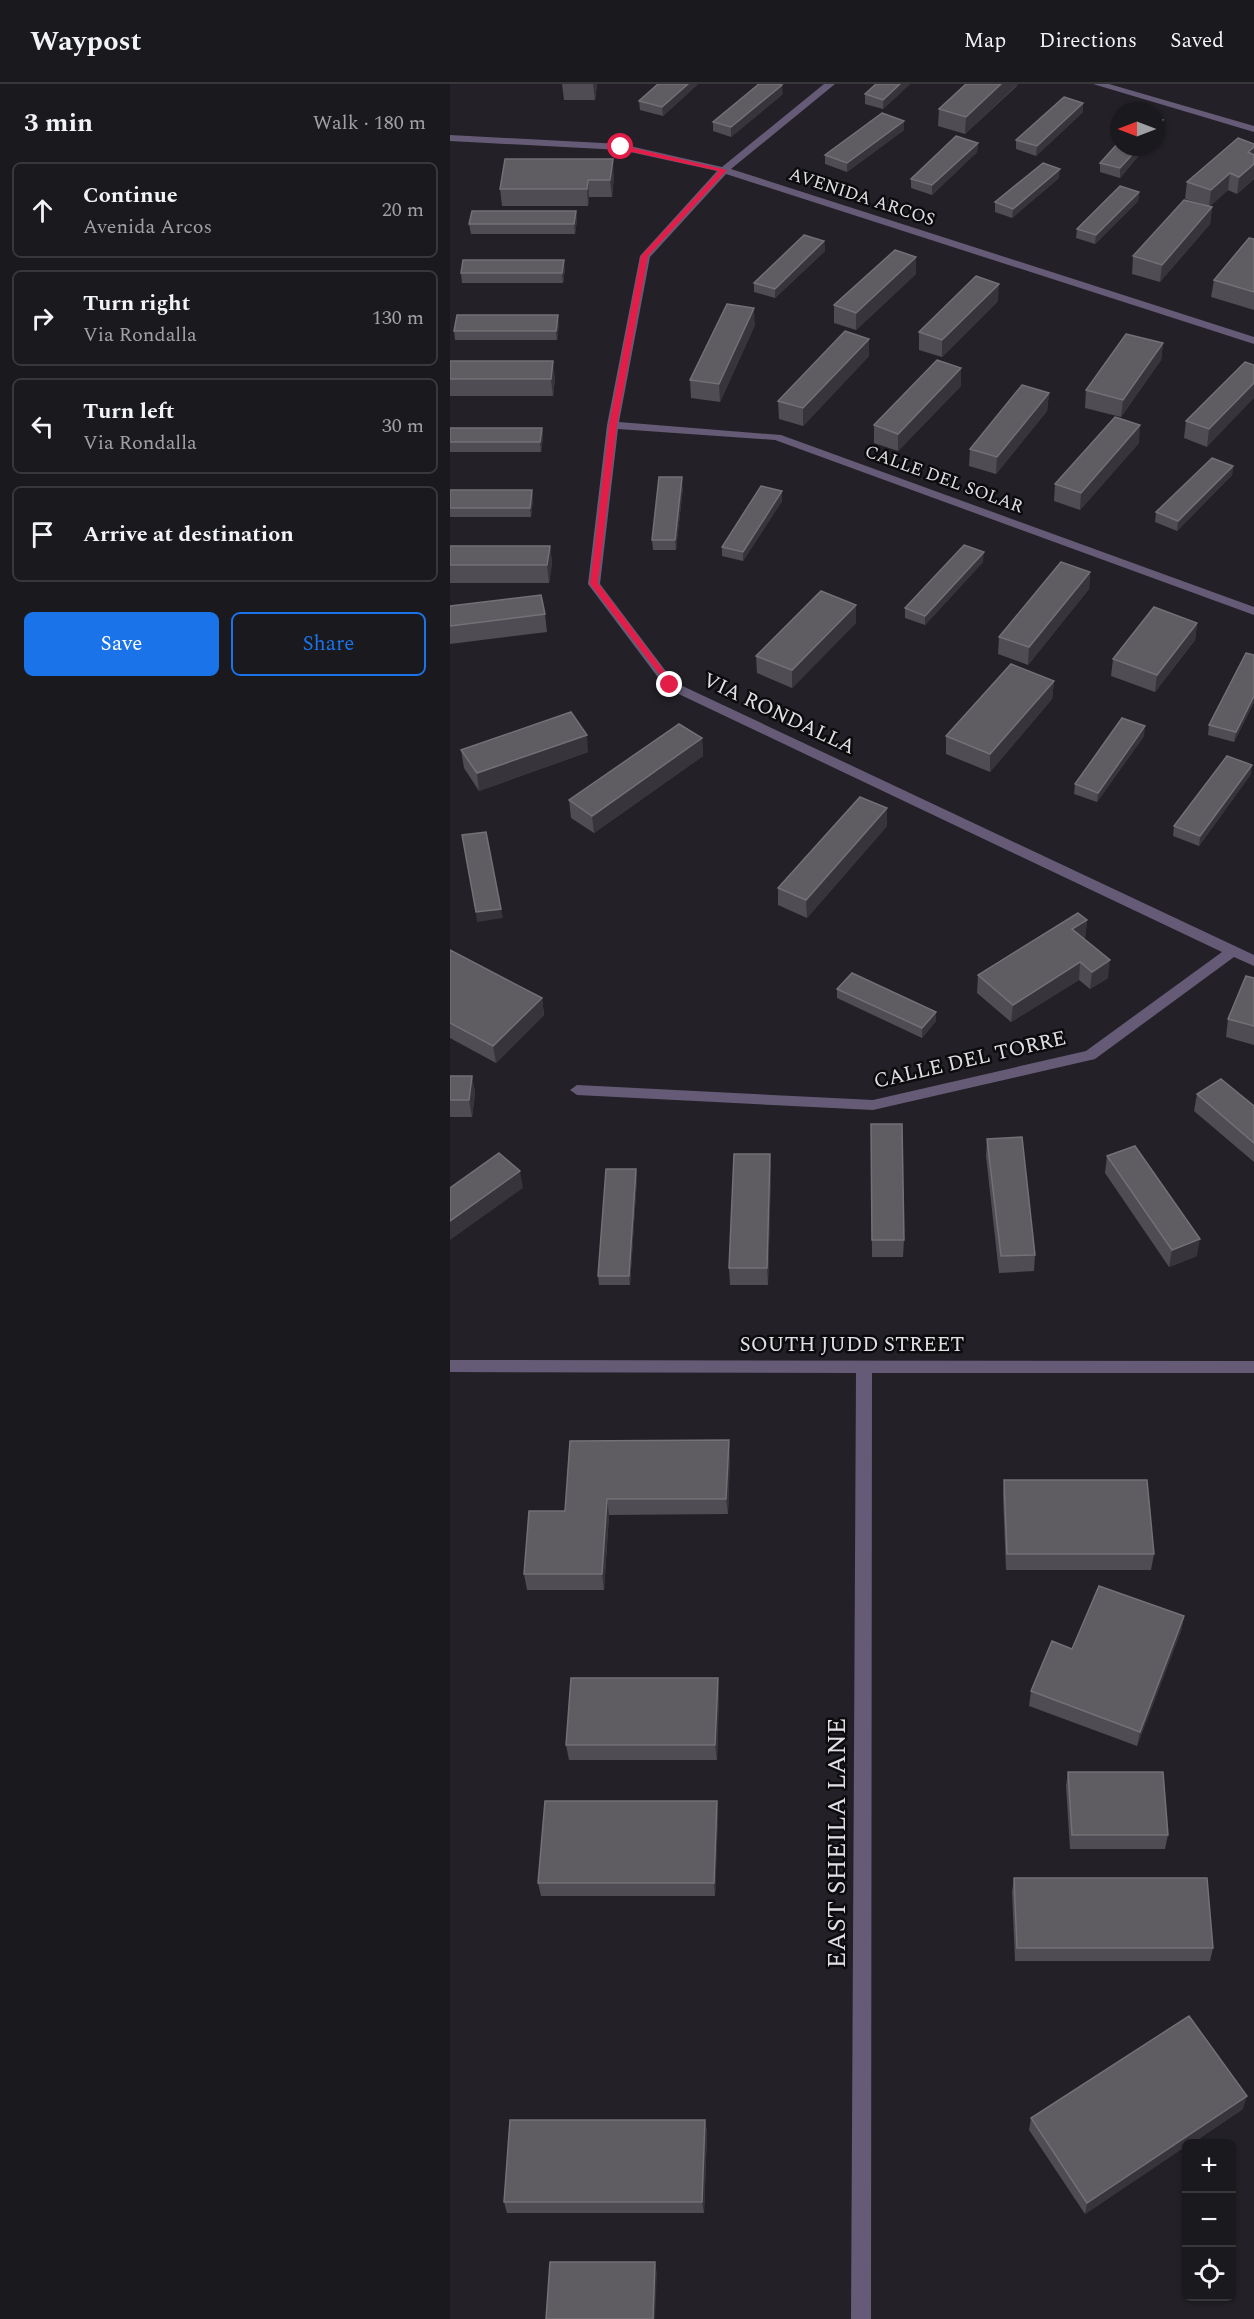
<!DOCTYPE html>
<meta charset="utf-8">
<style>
:root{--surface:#1a191d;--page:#27262a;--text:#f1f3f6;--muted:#9fa0a4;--line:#38383b;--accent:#1a73e8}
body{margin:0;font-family:Spectral,serif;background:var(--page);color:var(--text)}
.controls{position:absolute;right:18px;bottom:18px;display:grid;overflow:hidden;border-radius:9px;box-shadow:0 2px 4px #0004}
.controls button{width:54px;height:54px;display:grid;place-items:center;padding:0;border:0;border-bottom:2px solid var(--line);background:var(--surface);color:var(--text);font:30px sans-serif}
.compass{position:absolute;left:660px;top:18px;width:54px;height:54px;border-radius:50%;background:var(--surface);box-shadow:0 2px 4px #0004;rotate:270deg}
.stop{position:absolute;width:18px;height:18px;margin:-14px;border:4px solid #e11d48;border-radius:50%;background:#fff}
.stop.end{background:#e11d48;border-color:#fff;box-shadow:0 2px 6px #0008}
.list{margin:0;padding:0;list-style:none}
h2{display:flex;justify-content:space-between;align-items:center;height:78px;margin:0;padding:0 24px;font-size:26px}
h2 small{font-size:20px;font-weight:400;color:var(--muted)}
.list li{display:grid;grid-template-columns:39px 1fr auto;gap:18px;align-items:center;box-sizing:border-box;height:96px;margin:0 12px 12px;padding:0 12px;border:2px solid var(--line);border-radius:9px}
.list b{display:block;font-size:22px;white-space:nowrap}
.list p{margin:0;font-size:20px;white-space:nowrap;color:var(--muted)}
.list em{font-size:20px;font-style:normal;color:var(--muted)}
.actions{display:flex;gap:12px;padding:18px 24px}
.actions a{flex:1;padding:14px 0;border:2px solid var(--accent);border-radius:9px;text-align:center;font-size:21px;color:var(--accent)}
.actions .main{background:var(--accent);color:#fff}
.icon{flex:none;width:33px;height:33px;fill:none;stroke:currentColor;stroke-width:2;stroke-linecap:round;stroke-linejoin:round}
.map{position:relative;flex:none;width:804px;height:2235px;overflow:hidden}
header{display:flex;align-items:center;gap:36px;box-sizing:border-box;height:84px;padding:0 30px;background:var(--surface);border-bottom:2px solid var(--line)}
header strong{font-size:28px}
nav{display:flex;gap:33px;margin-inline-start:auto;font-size:21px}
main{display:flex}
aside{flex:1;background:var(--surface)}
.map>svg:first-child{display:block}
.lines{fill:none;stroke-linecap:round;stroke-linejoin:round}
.minor{fill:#655b76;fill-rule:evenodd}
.wall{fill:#4f4c53}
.shaded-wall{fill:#37343b}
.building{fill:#5f5c62;stroke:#737076;stroke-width:1.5}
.route{fill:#e11d48}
.labels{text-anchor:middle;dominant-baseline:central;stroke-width:5;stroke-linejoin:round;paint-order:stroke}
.far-street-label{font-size:18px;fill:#e1dfe3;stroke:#0c0b0d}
.street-label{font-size:21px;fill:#e1dfe3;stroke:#0c0b0d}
.near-street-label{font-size:26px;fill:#e1dfe3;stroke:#0c0b0d}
</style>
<header>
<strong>Waypost</strong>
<nav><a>Map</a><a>Directions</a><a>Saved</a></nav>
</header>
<main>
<aside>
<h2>3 min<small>Walk · 180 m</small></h2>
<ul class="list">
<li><svg class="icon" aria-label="ahead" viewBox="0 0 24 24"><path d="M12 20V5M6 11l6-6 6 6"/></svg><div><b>Continue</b><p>Avenida Arcos</p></div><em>20 m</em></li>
<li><svg class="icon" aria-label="right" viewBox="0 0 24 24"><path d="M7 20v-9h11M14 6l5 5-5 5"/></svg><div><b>Turn right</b><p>Via Rondalla</p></div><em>130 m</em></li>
<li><svg class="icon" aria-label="left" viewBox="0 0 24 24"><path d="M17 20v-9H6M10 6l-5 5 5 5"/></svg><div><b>Turn left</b><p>Via Rondalla</p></div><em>30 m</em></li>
<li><svg class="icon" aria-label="arrive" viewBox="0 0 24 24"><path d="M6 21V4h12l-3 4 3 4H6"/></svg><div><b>Arrive at destination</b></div></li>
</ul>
<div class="actions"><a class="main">Save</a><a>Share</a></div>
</aside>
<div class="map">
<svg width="804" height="2235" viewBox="0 0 804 2235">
<rect width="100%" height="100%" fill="#232127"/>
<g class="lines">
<path class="minor" d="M374,0h11l-104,85 523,168v7l-528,-170 -76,83 -31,165 162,13 473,172v8l-479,-175 -157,-11 -18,155 74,98 580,273v11l-20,-9 -139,102 -222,51 -296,-15 -7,-5 7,-5 296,15 213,-49 136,-99 -556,-264 -78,-104 19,-159 33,-169 77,-85 -96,-21 -171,-9v-6l171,9 101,23z
M643,0h16l145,42v6z
M0,1276l804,1v12h-382l-1,946h-20l5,-946 -406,-1z"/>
</g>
<path class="wall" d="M112,0h35l-2,16h-31z
M208,0h40l-35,32 -23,-6 -1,-9z
M426,0h34l-27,25 -18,-5v-10z
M568,1l-53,49 -27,-8 1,-17z
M333,10l-52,43 -18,-6v-9z
M633,19v9l-47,44 -20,-7v-9z
M454,37v9l-57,42 -22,-8v-9z
M528,59l-1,9 -45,43 -21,-7v-9z
M804,60v35l-17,15 -9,-4 -19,17h3l-2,17 -50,58 -28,-8 1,-18 72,-51 -20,-6 2,-17z
M696,63l-26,31 -20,-6v-9z
M164,92l-2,21h-23l-1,9h-86l-2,-17z
M609,94l-47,40 -17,-6v-10z
M689,108l-1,9 -43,43 -19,-6 1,-9z
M126,127l1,9 -2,14h-104l-2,-10z
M804,155v71l-43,-13 3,-17z
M374,157l1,10 -50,47 -21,-6v-9z
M115,185l-2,14h-101l-1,-10z
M466,190l-60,56 -22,-7v-18z
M548,217l-56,56 -23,-7v-18z
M109,241l-2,15h-102l-1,-9z
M305,241l-35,77 -29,-4 -1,-18z
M419,255v17l-66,70 -24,-7 -1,-18z
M713,259l-2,17 -40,57 -36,-9 1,-18z
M0,277l105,17 -2,18h-103z
M795,278l-38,85 -23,-9 2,-17z
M511,284v18l-63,65 -24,-8v-18z
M599,309l-2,18 -51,63 -27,-8 1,-17z
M0,344h92l1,9 -2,15h-91z
M689,359l-59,67 -26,-9 1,-17z
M783,382l-1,9 -55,56 -22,-9 1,-10z
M233,403l-7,63h-23l-1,-10z
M0,406h82l1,10 -2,17h-81z
M332,407v10l-39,60 -21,-5v-9z
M0,462h100l2,17 -3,20h-99z
M533,478l-58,63 -20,-7v-10z
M640,488l-1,17 -61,76 -30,-11 1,-17z
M0,522l95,8 2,18 -97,12z
M406,539l-64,65 -35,-15 -1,-17z
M747,539l-2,17 -40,52 -44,-16 2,-17z
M804,571v47l-20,40 -26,-7 1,-10z
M604,597l-2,18 -62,73 -44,-18v-18z
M694,652l-47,66 -23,-8 1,-10z
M252,654l1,18 -109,77 -23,-15 -2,-18z
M11,666l127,2 -109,39 -15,-23z
M801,690l-52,72 -26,-10 1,-10z
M437,724v18l-80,92 -29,-13v-17z
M637,836l-2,18 -1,1 24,39 -18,11 -11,-9 -68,42 -34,-29 1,-18z
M0,866l92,48 2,17 -48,48 -46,-25z
M804,894v67l-28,-8 2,-18z
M387,905l99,23v9l-14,17 -85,-40z
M0,992h22l3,17 -3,24h-22z
M747,1010l57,12v56l-60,-51z
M421,1040l33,116 -1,17h-31z
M537,1055l48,116 -1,16 -35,2 -13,-117z
M320,1070l1,17 -3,114h-38l-1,-17z
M657,1072l90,100 -28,11 -64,-94z
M186,1085l1,9 -7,107h-31l-1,-9z
M280,1372l-2,58 -119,1 -5,75h-77l-3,-16 41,-63z
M554,1396l150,74 -3,16h-145l-3,-74z
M734,1532l-3,15 -44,115 -108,-40 2,-15 41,-42z
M269,1609l-2,67h-148l-3,-15z
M618,1688l100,63 -3,14h-95l-4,-63z
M268,1731l-3,81h-174l-3,-13z
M564,1794l199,70 -3,13h-195l-3,-69z
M793,2025l-52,35h-5v2l-101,68 -56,-84 2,-12z
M255,2036l2,12 -3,81h-197l-3,-11z"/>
<path class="shaded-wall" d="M143,0h4l-2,16z
M238,0h10l-35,32 -1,-9z
M450,0h10l-27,25v-9z
M551,0h17l-53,50 1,-17z
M332,1l1,9 -52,43v-10z
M633,19v9l-47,44 1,-10z
M713,36l-1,10 -7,7v-8z
M454,37v9l-57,42v-9z
M528,59l-1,9 -45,43v-10z
M689,63h7l-26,31v-10z
M804,63v15l-6,-10z
M163,75l1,17 -2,21 -2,-17z
M804,80v15l-17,15 2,-17z
M610,85l-1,9 -47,40 1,-9z
M780,89l-2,17 -19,17 2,-17z
M138,96l1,17 -1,9 -1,-17z
M689,108l-1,9 -43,43 1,-9z
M762,123l-2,17 -50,58 2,-17z
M126,127l1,9 -2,14 -1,-10z
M374,157l1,10 -50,47v-9z
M466,173v17l-60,56v-17z
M114,176l1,9 -2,14 -1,-10z
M549,200l-1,17 -56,56v-17z
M304,224l1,17 -35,77 -1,-18z
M108,231l1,10 -2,15 -1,-9z
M419,255v17l-66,70v-18z
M713,259l-2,17 -40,57 2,-17z
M103,277l2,17 -2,18 -2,-17z
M511,284v18l-63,65v-17z
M804,299v15l-47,49 2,-18z
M599,309l-2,18 -51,63 1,-17z
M690,341l-1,18 -59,67 1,-17z
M92,344l1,9 -2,15 -1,-10z
M783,382l-1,9 -55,56 1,-10z
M232,393l1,10 -7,63 -1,-10z
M82,406l1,10 -2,17 -1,-9z
M332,407v10l-39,60v-9z
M100,462l2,17 -3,20 -2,-18z
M534,468l-1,10 -58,63v-9z
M640,488l-1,17 -61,76 1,-18z
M406,521v18l-64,65v-18z
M747,539l-2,17 -40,52 2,-17z
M604,597l-2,18 -62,73v-18z
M804,612v6l-20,40 2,-10z
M695,642l-1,10 -47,66 1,-9z
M137,651l1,17 -109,39 -2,-18z
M252,654l1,18 -109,77 -2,-17z
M802,681l-1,9 -52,72 1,-10z
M437,724v18l-80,92 -1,-18z
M51,825l2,9 -26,4 -1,-10z
M637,836l-2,18 -15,9 2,-18z
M660,876l-2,18 -18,11 2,-17z
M630,878l-1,18 -68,42 2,-17z
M92,914l2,17 -48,48 -3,-17z
M486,928v9l-14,17v-10z
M22,992l3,17 -3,24 -3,-17z
M320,1070l1,17 -3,114 -1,-17z
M186,1085l1,9 -7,107 -1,-9z
M70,1087l3,17 -73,52v-19z
M750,1155l-3,17 -28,11 3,-17z
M279,1356l1,16 -2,58 -2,-15z
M157,1415l2,16 -5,75 -2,-16z
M734,1532l-3,15 -44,115 3,-14z
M268,1594l1,15 -2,67 -2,-15z
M267,1717l1,14 -3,81 -1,-13z
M797,2012l-4,13 -52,35h-5v2l-101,68 2,-11z
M255,2036l2,12 -3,81 -2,-11z
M205,2178l2,11 -2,46h-2z"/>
<path class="building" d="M208,0h30l-26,23 -23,-6z
M309,0h20l3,1 -51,42 -18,-5z
M426,0h24l-17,16 -18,-6z
M516,0h35l-35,33 -27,-8z
M614,13l19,6 -46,43 -21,-6z
M432,29l22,8 -57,42 -22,-8z
M705,34l8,2 -8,9z
M506,52l22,7 -46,42 -21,-6z
M788,54l16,6v3l-6,5 6,3v9l-15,13 -9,-4 -19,17 -24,-8z
M669,58v5h20l-19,21 -20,-5z
M55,75h108l-3,21h-22l-1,9h-87z
M593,79l17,6 -47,40 -18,-7z
M670,102l19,6 -43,43 -19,-6z
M734,116l28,7 -50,58 -29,-9z
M22,127h104l-2,13h-105z
M354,151l20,6 -49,48 -21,-6z
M799,154l5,1v53l-40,-12z
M445,166l21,7 -60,56 -22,-8z
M13,176h101l-2,13h-101z
M526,192l23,8 -57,56 -23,-8z
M277,220l27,4 -35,76 -29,-4z
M7,231h101l-2,16h-102z
M395,247l24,8 -66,69 -25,-7z
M676,250l37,9 -40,57 -37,-10z
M487,276l24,8 -63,66 -24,-9z
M0,277h103l-2,18h-101z
M795,278l9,3v18l-45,46 -23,-8z
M572,301l27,8 -52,64 -27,-8z
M665,333l25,8 -59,68 -26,-9z
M0,344h92l-2,14h-90z
M762,374l21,8 -55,55 -22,-9z
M209,393h23l-7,63h-23z
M311,402l21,5 -39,61 -21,-5z
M0,406h82l-2,18h-80z
M514,461l20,7 -59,64 -20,-8z
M0,462h100l-3,19h-97z
M611,478l29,10 -61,75 -30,-10z
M371,507l35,14 -64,65 -36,-14z
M91,511l4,19 -95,12v-20z
M704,523l43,16 -40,52 -44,-16z
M796,569l8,2v41l-18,36 -27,-7z
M561,580l43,17 -64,73 -44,-18z
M121,628l16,23 -110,38 -16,-23z
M672,634l23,8 -47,67 -23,-9z
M229,640l23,14 -110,78 -23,-16z
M777,672l25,9 -52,71 -26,-10z
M410,713l27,11 -81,92 -28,-12z
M36,748l15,77 -25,3 -14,-77z
M628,829l9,7 -15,9 38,31 -18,12 -12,-10 -67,43 -35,-30z
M0,866l92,48 -49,48 -43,-23z
M402,889l84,39 -14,16 -85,-39z
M796,892l8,2v48l-26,-7z
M0,992h22l-3,24h-19z
M771,995l33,27v37l-57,-49z
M421,1040h31l2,116h-32z
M572,1053l13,118 -34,1 -14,-117z
M685,1062l65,93 -28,11 -65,-94z
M49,1069l21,18 -70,50v-33z
M284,1070h36l-3,114h-38z
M156,1085h30l-7,107h-31z
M279,1356l-3,59h-119l-5,75h-78l5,-63h36l5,-70z
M554,1396h143l7,74h-147z
M649,1502l85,30 -44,116 -109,-41 21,-50 20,8z
M121,1594h147l-3,67h-149z
M618,1688h95l5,63h-96z
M95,1717h172l-3,82h-176z
M564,1794h193l6,70h-196z
M739,1932l58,80 -160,107 -56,-85z
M60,2036h195l-3,82h-198z
M100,2178h105l-2,57h-107z"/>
<path class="route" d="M171,61l106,25 -79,86 -31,169 -19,158 75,100 -3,5 -80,-104 19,-159 32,-169 78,-85 -100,-22z"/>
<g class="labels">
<g class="far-street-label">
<text transform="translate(412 113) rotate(18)">AVENIDA ARCOS</text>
<text transform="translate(494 395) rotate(20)">CALLE DEL SOLAR</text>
</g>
<g class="street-label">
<text transform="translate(329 630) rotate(25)">VIA RONDALLA</text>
<text transform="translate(520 976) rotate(-13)">CALLE DEL TORRE</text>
<text x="402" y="1261">SOUTH JUDD STREET</text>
</g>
<g class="near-street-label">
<text transform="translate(387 1759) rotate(-90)">EAST SHEILA LANE</text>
</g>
</g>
</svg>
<div class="controls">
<button>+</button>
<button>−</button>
<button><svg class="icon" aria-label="locate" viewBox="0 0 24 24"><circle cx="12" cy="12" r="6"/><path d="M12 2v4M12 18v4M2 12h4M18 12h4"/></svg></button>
</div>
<svg class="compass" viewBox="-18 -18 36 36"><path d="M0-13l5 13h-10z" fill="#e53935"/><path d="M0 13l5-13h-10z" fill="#9fa0a4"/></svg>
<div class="stop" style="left:171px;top:63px"></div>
<div class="stop end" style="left:220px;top:601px"></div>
</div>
</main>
